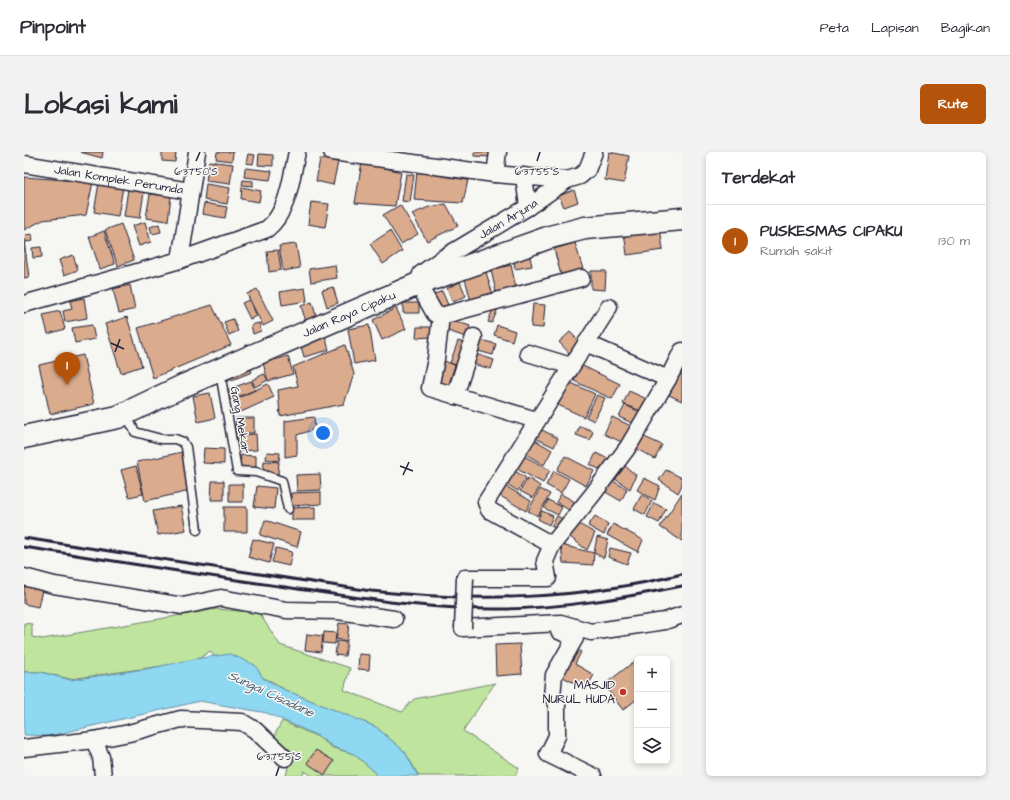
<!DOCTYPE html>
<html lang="id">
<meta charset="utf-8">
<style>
:root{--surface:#fff;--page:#f2f2f3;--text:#2b2b33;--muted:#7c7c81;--line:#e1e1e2;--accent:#b45309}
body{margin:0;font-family:"Architects Daughter",sans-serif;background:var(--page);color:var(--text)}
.controls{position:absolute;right:12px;bottom:12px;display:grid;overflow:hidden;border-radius:6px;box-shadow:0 2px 6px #0003}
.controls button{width:36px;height:36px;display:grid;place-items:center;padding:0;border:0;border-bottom:1px solid var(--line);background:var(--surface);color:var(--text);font:20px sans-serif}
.you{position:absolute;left:299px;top:281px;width:14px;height:14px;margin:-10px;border:3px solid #fff;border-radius:50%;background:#1a73e8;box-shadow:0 0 0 6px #1a73e833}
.badge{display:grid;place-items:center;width:26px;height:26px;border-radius:50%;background:var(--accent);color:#fff;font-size:13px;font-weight:700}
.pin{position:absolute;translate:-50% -33px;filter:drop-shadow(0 1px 2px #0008)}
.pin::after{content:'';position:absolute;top:21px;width:14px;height:12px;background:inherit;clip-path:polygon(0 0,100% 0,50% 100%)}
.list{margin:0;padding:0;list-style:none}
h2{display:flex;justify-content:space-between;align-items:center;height:52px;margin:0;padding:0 16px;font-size:17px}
h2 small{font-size:13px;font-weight:400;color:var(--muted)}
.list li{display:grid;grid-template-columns:26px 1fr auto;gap:12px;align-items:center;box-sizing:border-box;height:72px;padding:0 16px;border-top:1px solid var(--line)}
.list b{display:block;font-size:15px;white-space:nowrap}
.list p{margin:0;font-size:13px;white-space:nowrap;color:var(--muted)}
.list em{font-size:13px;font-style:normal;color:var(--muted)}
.icon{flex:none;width:22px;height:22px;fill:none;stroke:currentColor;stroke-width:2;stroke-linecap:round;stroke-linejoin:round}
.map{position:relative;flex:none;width:658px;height:624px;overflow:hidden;border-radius:6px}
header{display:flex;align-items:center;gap:24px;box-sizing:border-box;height:56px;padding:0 20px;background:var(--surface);border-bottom:1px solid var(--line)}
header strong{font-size:19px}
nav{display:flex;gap:22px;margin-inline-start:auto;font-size:14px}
.intro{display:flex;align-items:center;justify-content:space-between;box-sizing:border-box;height:96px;padding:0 24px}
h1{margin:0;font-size:28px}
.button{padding:10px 18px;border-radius:6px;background:var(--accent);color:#fff;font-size:14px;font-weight:700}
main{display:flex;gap:24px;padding:0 24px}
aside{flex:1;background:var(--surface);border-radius:6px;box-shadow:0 2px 6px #0003}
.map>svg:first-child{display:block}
.green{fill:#bfe49e;stroke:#70836c}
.water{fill:#8fd8f1;stroke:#638fa8}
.building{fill:#daab8c;stroke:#22223b}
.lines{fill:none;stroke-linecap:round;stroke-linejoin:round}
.lane-casing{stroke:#22223b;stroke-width:11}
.street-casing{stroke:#22223b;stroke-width:19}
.secondary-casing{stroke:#22223b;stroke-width:25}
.lane{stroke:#f6f6f2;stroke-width:8}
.street{stroke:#f6f6f2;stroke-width:16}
.secondary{stroke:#f6f6f2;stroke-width:22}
.rail{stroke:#22223b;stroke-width:3}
.street-bridge-casing{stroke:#22223b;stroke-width:19;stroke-linecap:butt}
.street-bridge{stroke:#f6f6f2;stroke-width:16}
.ticks{fill:none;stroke:#22223b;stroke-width:1.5}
.poi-dot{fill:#c8321e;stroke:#f6f6f2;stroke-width:1.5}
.labels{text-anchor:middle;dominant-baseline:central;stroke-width:3;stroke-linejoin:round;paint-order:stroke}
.street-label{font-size:12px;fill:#22223b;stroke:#f6f6f2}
.poi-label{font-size:12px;fill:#22223b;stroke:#f6f6f2;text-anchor:end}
.water-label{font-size:13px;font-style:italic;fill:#435972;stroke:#f6f6f2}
.ticks-label{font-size:10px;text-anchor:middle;fill:#22223b;stroke:#f6f6f2;stroke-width:3;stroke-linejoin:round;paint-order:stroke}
</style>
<header>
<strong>Pinpoint</strong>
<nav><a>Peta</a><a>Lapisan</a><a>Bagikan</a></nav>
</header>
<div class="intro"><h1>Lokasi kami</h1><a class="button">Rute</a></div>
<main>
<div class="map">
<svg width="658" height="624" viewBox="0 0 658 624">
<rect width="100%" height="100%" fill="#f6f6f2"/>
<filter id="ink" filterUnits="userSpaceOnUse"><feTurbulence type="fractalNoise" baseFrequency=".025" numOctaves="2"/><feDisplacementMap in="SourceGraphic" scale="8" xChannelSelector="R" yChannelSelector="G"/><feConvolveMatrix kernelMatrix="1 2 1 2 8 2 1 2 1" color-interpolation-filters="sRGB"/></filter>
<g filter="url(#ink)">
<path class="green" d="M193,457l42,4 21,32 70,23 -6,22 58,22 12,-13 81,-16 -32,48 56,37 -4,8h-96l-14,-24 -29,-25 -91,-37 -10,-7 -61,-27 -4,-5 -10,7 -31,7 -99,14 -29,-7h-17v-49l8,1v13l11,2z
M258,569l36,16 15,11 21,6 21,18 2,4h-65l-7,-5 -3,5h-16l2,-9 -16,-27z"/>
<path class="water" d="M206,502l25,11 8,13 22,12 91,37 29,25 13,24h-41l-2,-4 -21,-18 -21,-7 -15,-11 -51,-23 -67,-12 -151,35 -25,-1v-63h17l29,8 82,-12 42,-9z"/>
<path class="building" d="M56,0h23l-1,6z
M138,0h14l-1,10 -13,-1z
M193,0h16l-1,9 -16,-2z
M450,0h18l-1,5 -17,-1z
M585,0l20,4 -5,27 -19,-3z
M224,2l7,1 -2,9 -7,-1z
M235,2l14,1v11l-15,-1z
M296,7l18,3 -5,23 -17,-4z
M185,9l24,3 -3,20 -24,-3z
M338,10l39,10 -6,34 -40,-3z
M221,16l27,3 -2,9 -26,-3z
M393,20l51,8 -5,23 -49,-3z
M382,22l8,1 -4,27 -8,-1z
M0,25l69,5 -7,33 -43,5 -19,10z
M219,28l10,1v5l-11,-1z
M75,31l24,4 -5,29 -24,-4z
M182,32l24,4 -3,16 -23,-4z
M218,35l19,4 -2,11 -18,-3z
M104,37l16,3 -4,26 -16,-2z
M550,38l4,12 -14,5 -5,-11z
M126,42l21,2 -3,25 -22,-3z
M287,50l18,2 -4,23 -17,-3z
M180,51l23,4 -2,11 -23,-4z
M422,52l12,22 -31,15 -15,-27 17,-7z
M376,53l18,29 -17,10 -18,-29z
M121,70l6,20 -12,4 -7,-20z
M97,72l13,36 -16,6 -13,-36z
M135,72l2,8 -9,2 -2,-7z
M636,75l3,23 -36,5 -3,-23z
M80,79l11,33 -15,5 -11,-32z
M366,79l12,20 -19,13 -13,-20z
M8,82l1,7 -7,1 -1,-7z
M0,89l5,36 -5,1z
M551,91l8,26 -22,6 -7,-26z
M272,92l4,24 -17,3 -4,-25z
M17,95l1,10 -9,1 -1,-10z
M254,98l3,20 -12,2 -2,-21z
M49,103l5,15 -14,5 -5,-15z
M506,105l2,9 -17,3 -1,-9z
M311,113l2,13 -26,4 -2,-13z
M487,113l5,23 -20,4 -5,-22z
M461,117l8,26 -22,6 -7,-26z
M567,119h15l-1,19 -14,-1z
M436,130l6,14 -13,6 -6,-14z
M106,133l5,24 -16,4 -6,-24z
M309,135l5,16 -11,4 -5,-17z
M281,136l2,13 -25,4 -2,-13z
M233,137l16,32 -10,5 -16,-32z
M418,139l6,14 -13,5 -6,-13z
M60,146l3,20 -22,4 -2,-11 9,-2 -2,-8z
M225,148l8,16 -7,3 -8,-16z
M288,150l5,17 -11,3 -5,-16z
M379,151h16v10h-16z
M471,152l4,2 -7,17 -4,-1z
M509,152l12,1 -2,23 -12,-1z
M188,153l19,40 -78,33 -15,-50z
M372,156l10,21 -24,11 -9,-20z
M36,159l5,18 -17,5 -5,-19z
M103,165l15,49 -21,7 -16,-49z
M209,167l5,12 -9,4 -5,-13z
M425,167l21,7 -4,11 -21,-7z
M235,171l2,8 -8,3 -2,-9z
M68,173l3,14 -20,4 -3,-15z
M345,173l6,35 -21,4 -6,-35z
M473,173l18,6 -3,10 -18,-6z
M393,175h15v10l-16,1z
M300,180l5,18 -25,7 -5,-18z
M546,180l11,11 -11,11 -11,-12z
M457,188l15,4 -3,11 -15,-4z
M434,189l11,4 -8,22 -11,-4z
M321,193l9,29 -10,30 -64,12 -2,-26 20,-4 -5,-19z
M452,202l18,6 -3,9 -18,-5z
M59,203l11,49 -44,10 -11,-49z
M264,204l5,18 -25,7 -5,-18z
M420,209l11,4 -7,22 -12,-4z
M224,211l4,9 -28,11 -3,-9z
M557,213l39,19 -8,15 -38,-18z
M657,215l1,1v33l-13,-6z
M240,222l4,6 -13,7 -3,-7z
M227,229l4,9 -28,11 -3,-10z
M545,230l26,12 -11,23 -26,-12z
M244,232l6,13 -33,15 -5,-13z
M605,239l20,9 -5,12 -21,-8z
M186,241l5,25 -17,4 -5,-26z
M573,243l8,3 -11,23 -8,-4z
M601,253l15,7 -6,12 -15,-7z
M290,265l1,12 -18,6v20l-12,2v-36z
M588,265l19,9 -7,17 -20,-9z
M212,266h18v15h-19z
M556,274l13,5 -3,9 -14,-5z
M512,275l22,11 -4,9 -23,-11z
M232,282l1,16 -20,1v-16z
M616,283l22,10 -7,14 -22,-12z
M504,284l24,14 -8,15 -25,-15z
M180,296l20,1v15l-21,-1z
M158,300l8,39 -45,10 -8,-39z
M243,300l13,1 -1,8 -13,-2z
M572,301l16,8 -6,11 -16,-7z
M217,303l15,1v12h-16z
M500,304l26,14 -7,13 -26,-14z
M541,304l29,15 -8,15 -29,-16z
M240,309l15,1 -1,12h-15z
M596,310l16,13 -6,14 -18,-12z
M112,314l7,28 -14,3 -8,-27z
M486,316l16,10 -8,13 -16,-10z
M642,318l16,8v7l-4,8 -19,-13z
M530,319l15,8 -8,14 -15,-8z
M296,322l1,16 -24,1 -1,-16z
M504,326l12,8 -7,12 -13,-7z
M620,326l16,8 -5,14 -18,-10z
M585,327l18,10 -6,12 -19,-11z
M188,329h12v19h-13z
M476,331l31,18 -5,10 -31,-18z
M205,332h14v18h-14z
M233,334l19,2 -2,21 -20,-2z
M516,337l10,5 -12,22 -10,-5z
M297,340v12l-30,2v-13z
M658,341v48l-22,-14z
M537,342l16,9 -5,9 -16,-10z
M618,342l10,7 -7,14 -11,-6z
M524,348l14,7 -4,8 -14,-7z
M630,351l12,6 -7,14 -12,-6z
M157,354l5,24 -28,5 -5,-24z
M200,355h23v25h-23z
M291,355v13h-23v-12z
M518,359l11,5 -4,9 -11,-6z
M533,364l10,5 -6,10 -10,-5z
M571,364l13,8 -4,11 -16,-9z
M241,368l36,12 -4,15 -37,-12z
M551,370l20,11 -8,17 -21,-16z
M589,372l30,16 -5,12 -31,-17z
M573,385l11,3 -4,18 -10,-5z
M229,387l21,5 -5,19 -21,-6z
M537,393l33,8 -1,12 -30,-2z
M252,396l16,4 -3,14 -17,-4z
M586,396l21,5 -4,11 -19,-7z
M0,434l18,4 -4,17 -14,-3z
M315,471l10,1 -2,17 -11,-2z
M300,480l12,1 -1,11 -12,-1z
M283,482l16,2 -2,16 -16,-2z
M313,489l10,1 -2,14 -10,-1z
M496,492l2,30 -26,2 -1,-31z
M548,495l9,5 -6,12 19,11 -8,14 -29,-15z
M335,502l11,1 -1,15 -11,-1z
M612,508l1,39 -14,11 -19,-25z
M292,598l18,11 -9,14 -18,-12z"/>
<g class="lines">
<defs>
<path id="lane" d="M196,220l17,99 19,1 26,9 6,28
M102,262l9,18 26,7h14l8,3 3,5 11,83"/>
<g id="street">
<path d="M173,0l-17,108 87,-31c22,-18 24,-51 30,-77"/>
<path d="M308,0l163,22 72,6"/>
<path id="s1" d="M0,12l166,27"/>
<path d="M471,22l3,-22"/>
<path d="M500,24l4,31"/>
<path d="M0,152l156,-44"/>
<path d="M417,164l140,-38"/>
<path d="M562,191l82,36"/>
<path d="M504,201l43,13"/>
<path d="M431,244l19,-59"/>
<path id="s2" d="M512,268l-106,-32 6,-29 5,-43 -6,-2 -17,-30 3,-10 22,-16 85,-51 39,-27 13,-4 7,-6 7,-18"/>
<path d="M528,393l-63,-35 -3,-8 123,-195"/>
<path d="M0,425l30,8 129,21 38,-8 65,12 52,1 56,8"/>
<path d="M441,426h83l-3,-17 7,-16 41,-51 35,-47 40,-68 14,-28"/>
<path d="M536,475l-1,4 16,7 -21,37 -2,21 5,7v33l-9,18 45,22"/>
<path d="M439,476l98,-5 30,9 74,-11 17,-6"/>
<path d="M70,588l7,17 2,19"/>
<path d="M0,596l70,-8 35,-7 52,-14 61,3 13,8 30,28"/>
</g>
<g id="secondary">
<path id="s3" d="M0,285l94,-20 67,-32 233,-101 132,-47 35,-9 97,-9"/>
</g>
</defs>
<use href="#lane" class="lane-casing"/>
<use href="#street" class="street-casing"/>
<use href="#secondary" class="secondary-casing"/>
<use href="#lane" class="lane"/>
<use href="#street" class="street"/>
<use href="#secondary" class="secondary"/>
<path class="rail" d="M0,386l347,53c106,11 207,9 311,-17
M0,395c91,14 182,29 274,42 68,10 136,21 205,20 61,-1 120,-11 179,-23"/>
<defs>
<path id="street-bridge" d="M439,476l2,-50"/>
</defs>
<use href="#street-bridge" class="street-bridge-casing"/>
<use href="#street-bridge" class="street-bridge"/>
</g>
</g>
<path class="ticks" d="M172,9l4,-9M513,9l3,-9M87,191l13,6M91,200l5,-13M376,314l13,5M379,323l6,-13M252,624l3,-9"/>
<circle class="poi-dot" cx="599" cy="540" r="4"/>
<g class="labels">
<g class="street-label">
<text stroke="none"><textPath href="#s1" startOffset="96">Jalan Komplek Perumda</textPath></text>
<text stroke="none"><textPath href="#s2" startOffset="338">Jalan Arjuna</textPath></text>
<text stroke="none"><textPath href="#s3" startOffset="349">Jalan Raya Cipaku</textPath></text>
<text transform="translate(216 268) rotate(80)">Gang Mekar</text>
</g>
<g class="poi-label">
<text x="591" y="533">MASJID<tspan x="591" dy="14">NURUL HUDA</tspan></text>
</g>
<g class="water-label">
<text transform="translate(247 542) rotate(25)">Sungai Cisadane</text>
</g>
</g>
<g class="ticks-label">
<text x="172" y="23">6°37'50"S</text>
<text x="513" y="23">6°37'55"S</text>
<text x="255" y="608">6°37'55"S</text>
</g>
</svg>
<div class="controls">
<button>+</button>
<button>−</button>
<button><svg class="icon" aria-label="layers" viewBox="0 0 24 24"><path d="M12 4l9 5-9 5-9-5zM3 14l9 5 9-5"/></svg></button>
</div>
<div class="you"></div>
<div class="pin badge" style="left:43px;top:233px">1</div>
</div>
<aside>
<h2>Terdekat<small></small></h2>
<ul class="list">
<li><span class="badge">1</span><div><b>PUSKESMAS CIPAKU</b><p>Rumah sakit</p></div><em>130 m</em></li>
</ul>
</aside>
</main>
